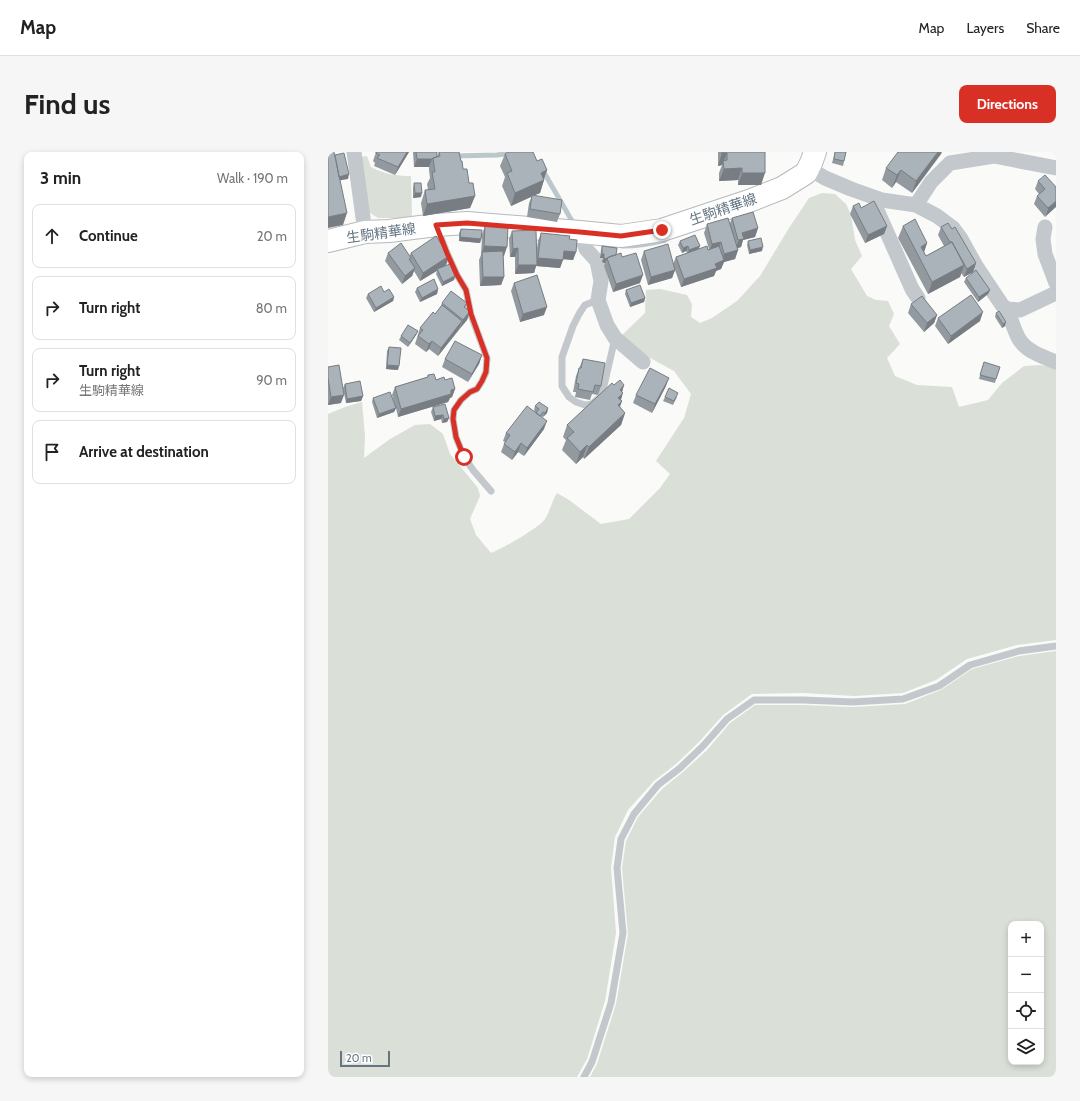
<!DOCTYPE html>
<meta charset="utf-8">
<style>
:root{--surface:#fff;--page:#f6f6f6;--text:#222;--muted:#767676;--line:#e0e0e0;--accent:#d93025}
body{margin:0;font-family:Cabin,"Noto Sans JP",sans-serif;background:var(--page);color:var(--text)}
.controls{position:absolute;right:12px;bottom:12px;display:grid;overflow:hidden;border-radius:8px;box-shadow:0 2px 6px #0003}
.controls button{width:36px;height:36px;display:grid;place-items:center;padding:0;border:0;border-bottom:1px solid var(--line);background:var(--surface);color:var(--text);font:20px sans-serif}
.scale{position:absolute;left:12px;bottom:10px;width:50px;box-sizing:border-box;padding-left:4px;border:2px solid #657683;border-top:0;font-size:11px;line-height:14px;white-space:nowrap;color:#657683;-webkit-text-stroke:3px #fff;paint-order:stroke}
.stop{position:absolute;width:12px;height:12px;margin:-9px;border:3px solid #d93025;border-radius:50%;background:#fff}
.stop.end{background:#d93025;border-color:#fff;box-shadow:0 1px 4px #0008}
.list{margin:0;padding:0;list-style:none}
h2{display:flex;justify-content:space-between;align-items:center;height:52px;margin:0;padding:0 16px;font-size:17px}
h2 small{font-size:13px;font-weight:400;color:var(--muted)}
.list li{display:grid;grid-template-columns:26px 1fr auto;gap:12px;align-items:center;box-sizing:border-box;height:64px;margin:0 8px 8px;padding:0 8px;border:1px solid var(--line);border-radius:8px}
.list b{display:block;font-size:15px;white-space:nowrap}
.list p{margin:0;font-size:13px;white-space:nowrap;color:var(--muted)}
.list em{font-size:13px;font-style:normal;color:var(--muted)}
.icon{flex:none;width:22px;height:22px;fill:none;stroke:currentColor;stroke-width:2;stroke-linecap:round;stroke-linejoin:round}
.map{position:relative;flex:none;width:728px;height:925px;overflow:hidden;border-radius:8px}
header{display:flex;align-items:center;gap:24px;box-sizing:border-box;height:56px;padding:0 20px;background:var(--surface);border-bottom:1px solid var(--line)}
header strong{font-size:19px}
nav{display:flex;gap:22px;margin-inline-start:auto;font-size:14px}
.intro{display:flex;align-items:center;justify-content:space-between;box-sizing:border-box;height:96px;padding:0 24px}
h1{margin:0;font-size:28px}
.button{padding:10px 18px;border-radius:8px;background:var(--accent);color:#fff;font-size:14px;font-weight:700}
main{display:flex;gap:24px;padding:0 24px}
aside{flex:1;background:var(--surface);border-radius:8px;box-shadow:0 2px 6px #0003}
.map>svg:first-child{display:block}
.green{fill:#dadfd7;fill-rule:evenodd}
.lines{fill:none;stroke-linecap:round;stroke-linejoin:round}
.stream{stroke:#bbc7cb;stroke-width:5}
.primary-casing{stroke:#b5babe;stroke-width:24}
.service{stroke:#c3c8cc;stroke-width:7}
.minor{stroke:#c3c8cc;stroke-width:15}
.primary{stroke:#fff;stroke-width:22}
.wall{fill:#929a9f}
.shaded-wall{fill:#777d82}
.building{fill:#aab3b9;stroke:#777d82}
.route{stroke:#d93025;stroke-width:5}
.labels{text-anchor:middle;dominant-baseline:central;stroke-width:4;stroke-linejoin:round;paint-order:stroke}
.street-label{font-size:14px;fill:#657683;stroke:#fff}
</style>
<header>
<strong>Map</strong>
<nav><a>Map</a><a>Layers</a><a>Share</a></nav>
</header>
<div class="intro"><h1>Find us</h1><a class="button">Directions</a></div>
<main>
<aside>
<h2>3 min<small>Walk · 190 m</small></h2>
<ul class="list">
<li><svg class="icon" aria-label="ahead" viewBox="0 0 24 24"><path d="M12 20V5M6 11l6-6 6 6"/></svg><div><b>Continue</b></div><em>20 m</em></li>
<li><svg class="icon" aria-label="right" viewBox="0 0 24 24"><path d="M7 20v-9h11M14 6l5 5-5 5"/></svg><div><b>Turn right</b></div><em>80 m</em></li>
<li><svg class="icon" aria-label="right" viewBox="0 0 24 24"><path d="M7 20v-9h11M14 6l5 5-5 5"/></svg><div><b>Turn right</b><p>生駒精華線</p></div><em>90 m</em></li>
<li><svg class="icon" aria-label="arrive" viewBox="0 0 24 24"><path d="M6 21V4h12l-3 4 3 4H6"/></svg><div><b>Arrive at destination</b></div></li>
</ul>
</aside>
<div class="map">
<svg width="728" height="925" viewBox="0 0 728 925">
<rect width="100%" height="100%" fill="#fafaf8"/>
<path class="green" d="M39,4l4,11c14,7 24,9 40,9l1,42h-34l-11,-7 -8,-54z
M494,41l13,1 11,10 5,11 4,25 7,16 -11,13 16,27 9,4 12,1 6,13 -5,12 11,18 -13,14 8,18 22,9 35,2 7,20 29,-7 14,-17 22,-17 16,-1 16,3v272l-39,5 -50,14 -31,21 -33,13 -49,3 -51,-3 -51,1 -29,21 -24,27 -23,22 -22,17 -26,29 -13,27 -4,31 5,65 -11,68 -18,58 -10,18h-249v-663l17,-7 17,-5 3,34 -1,22 26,-19 25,-14 15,-1 13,10 7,20 28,34 2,8 -10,23 6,16 15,18c11,-4 48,-25 54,-34 5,-8 7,-18 12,-26l12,7 32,24 28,-5 31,-31 10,-14 -14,-13 28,-43 7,-24 -17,-23 -33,-18 -21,-16 25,-24 1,-23 14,-1 27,6 5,9 -1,13 9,6 12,-5 25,-17 23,-25 29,-48 20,-30z
M728,499v426h-466l7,-13 19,-60 12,-70 -6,-66 4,-27 12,-24 24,-28 21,-17 24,-22 23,-27 25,-18h48l50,2 52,-3 36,-14 31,-21 47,-13zM683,772h30v138h-30z"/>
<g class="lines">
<path class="stream" d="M115,0l10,4 44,-1 26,-3
M214,17l30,52
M294,94c15,0 29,-2 43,-6"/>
<defs>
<path id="primary" d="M0,89l37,-9 24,-1 47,-6 31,-2 113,9 41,4 41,-6 87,-29 33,-13 24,-15 5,-10 4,-11"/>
</defs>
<use href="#primary" class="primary-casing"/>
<path class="service" d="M109,75l10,26 10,22 9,15 5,25 16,43 -1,14 -4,9 -5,8 -7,3 -9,8 -7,10 -1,9 3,18 8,20 9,13 18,21
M270,148l-13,5 -6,9 -6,12 -11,31v29l7,11 7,5 9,3 7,-1 8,-7 3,-7 12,-52
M256,925l8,-15 19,-59 12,-70 -6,-65 4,-29 13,-25 24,-29 22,-17 23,-22 24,-27 27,-19h49l50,2 50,-3 36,-13 31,-21 49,-14 37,-5"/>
<path class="minor" d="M26,0l11,80
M480,16l17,10 26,11 31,11 34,5 21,11 16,12 8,11 15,27 26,39 5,4 13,1 36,-17
M588,53l15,-23 19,-19 44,-7 62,12
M549,58l35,79 6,9
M717,75l-2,12 2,15 11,29
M252,80l6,17 11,12 4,20 -3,19 9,25 8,13 28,24
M679,157c4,10 7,21 12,30 7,12 24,18 37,23"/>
<use href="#primary" class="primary"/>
</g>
<path class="wall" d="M48,0h33l-14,23 -21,-9 1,-3 -2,-2z
M85,0h24v5l2,-5 22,9 2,8 12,27 -5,12 -47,8 -2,-13 4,-13h3l-1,-6 3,-6 -1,-8v-3h-15z
M390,0h47l-4,33h-23v-5l-19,1v-8l3,-8 -4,1z
M507,0h11l-3,14 -11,-3z
M614,1l-30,40 -16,-11 -4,6 -10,-8 4,-12z
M177,2l32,7 10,9 -7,23 -6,2 26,19 -3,8 -30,-5 2,-14 3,-7 -21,10 -9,-20 3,-9 -5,-11z
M710,29l18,6 -11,30 -11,-13 3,-8 2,-2 -4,-5z
M86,31l7,14 -8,1v-10z
M525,54l8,2 26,18 -3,8 -19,9 -15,-29z
M404,66l26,10 -3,9 -12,3 -2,7 -4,1 1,2 -3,9 -11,3 -3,7 -5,2 -2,5 -33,11 -6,-17 -3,8 -24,7 -7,-25 3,-9 29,13 3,-7 11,-4 -1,-2 -4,2 -4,-8 2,-4 20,5 -2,3h11l-5,-16 3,-9 23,-1z
M157,74l19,30h-1l1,21 -3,8 -21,1 -1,-26 2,-5 1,-18 -2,6 -21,-2v-8l2,-4 21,5z
M575,74l24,17 -3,9 2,4 18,-10 -6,-11 3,-8 11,2 24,34 -3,9 -9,5 -3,-4 -1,4 -32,17 -30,-56z
M184,79l24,24 2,-14 3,-8 28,6 7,13 -3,8 -10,-1 -3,9 -24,-2 -2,7 -19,1v-17h-5l-1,-18z
M420,89l14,10 -13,3 -2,-9z
M274,94l14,9 6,2 18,26 -27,9 -9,-26 1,-3 -3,-1 1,-4h-3l1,-8z
M60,101l22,2 1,-2 38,3 -3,9 -3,2 12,9 -1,4 -12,6 -6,-12 1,-3 -17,10 -6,-10 -2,5 -10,8 -17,-23z
M638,126l24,12 -2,4 -10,8 -14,-20z
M186,131l30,32 -24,7 -9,-31z
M89,136l21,1 -1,5 -17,8 -5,-10z
M298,138l19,8 -1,4 -14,5 -5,-13z
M56,140l10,5 -1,4 -19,11 -8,-14 2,-4z
M114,151h25l-2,5 5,3 -3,9 -29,36 -9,-7 -3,3 -11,-8 5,-16 15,-14 5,-6z
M583,152l26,11 -3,8 -10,9 -16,-19z
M668,161l9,13 -3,2 -7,-11z
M610,166l42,3 -32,23 -13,-18z
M90,179l-2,4 -8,12 -9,-7 2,-4z
M61,195l9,23 -12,-1 1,-18z
M154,203l-3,9 -11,18 -26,-15 3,-8z
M255,207l18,27 -3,9 -6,-1 -2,6 -15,-3 1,-5h-3l3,-16z
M656,210l12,17 -1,4 -16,-4z
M0,215l13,36 -13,2z
M100,223l8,5h9l10,9 -3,8 -2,1 -2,4 -50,15 -2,-9 -2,4 -17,6 -5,-16 1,-4 22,8 -3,-11 3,-8 32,-10z
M17,232l18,12 -2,5 -15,2 -3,-15z
M286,233h10l-2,7 -1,8 1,1 -2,6 5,6 -4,12 -37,34 -1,-2 -7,7 -14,-14 4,-10 -3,-3 4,-12z
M338,234l-14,27 -19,-10 3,-8z
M337,245h12l-4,8 -10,-4z
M207,254l13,2 -1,5 -4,4 -2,-1 3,13 -20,27 -6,-4 -6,8 -11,-8 3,-8 1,-2 -2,-1 3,-8 30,-20 -2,-3z
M105,255l16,11 -2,4 -5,1 -1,-4 -7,2 -3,-9z"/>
<path class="shaded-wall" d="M79,0h2l-14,23 3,-8z
M610,0h4l-30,41 4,-12z
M394,1h5l-5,12 -4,1z
M89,7h15l-3,8h-15z
M414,16l-4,12 -19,1 5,-12z
M219,18l-4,11 1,-1 -4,13 -29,13 4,-13 26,-20z
M573,18l-5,12 -4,6 5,-13z
M414,21h23l-4,12h-23z
M21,22l-1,5 -12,2 2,-4z
M87,41h7l-1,4 -8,1z
M147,44l-5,12 -47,8 4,-12z
M728,49v6l-11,10 3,-9z
M19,61l-4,12 -15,3v-11z
M559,74l-3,8 -19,9 3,-8z
M430,76l-3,9 -12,3 -2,7 -6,2 7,-16z
M132,85l21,2 -1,4 -21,-2z
M393,90l-3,8 -9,2 3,-8z
M599,91l-4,12 -2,-8z
M156,94l23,1 -3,9 -22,-1v-3l-1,3z
M360,94l-2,5 -4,2 1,-5z
M372,94l-2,4 -10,4 1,-4z
M435,95l-1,4 -13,3 1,-4z
M190,96l-3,9h-5l3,-8z
M410,98l-3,9 -11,3 -3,7 -5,2 -2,5 -33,11 3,-8 31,-15 7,-3 2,-7z
M236,99l12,1 -3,8 -12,-1z
M274,102h2l-1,4h-3z
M121,104l-3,9 -26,16 3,-8z
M210,106l25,2 -3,8 -24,-2 -2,7 -19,1 3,-9h17z
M276,106l3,1 -2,4 -3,-1z
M648,111l-3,9 -9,5 3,-8z
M636,113l-4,12 -32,17 4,-12z
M87,116l-3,8 -10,8 3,-8z
M347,118l-3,8 -24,7 3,-8z
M315,123l-3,8 -27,9 3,-8z
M127,124l-1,4 -12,6 1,-4z
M155,125h21l-3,8 -21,1z
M110,137l-1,5 -17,8 2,-4z
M662,138l-2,4 -10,8 1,-5z
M66,145l-1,4 -19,11 2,-4z
M317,146l-1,4 -14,5 1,-4z
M219,155l-3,8 -24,7 3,-8z
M142,159l-3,9 -7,8 3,-8z
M655,160l-3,9 -32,23 3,-8z
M609,163l-3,8 -10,9 3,-9z
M134,169l-3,8 -21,27 3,-8z
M678,170l-1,4 -3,2 1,-4z
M90,179l-2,4 -8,12 2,-4z
M104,189l-3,8 -3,3 3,-8z
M154,203l-3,9 -11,18 4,-8z
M59,213l12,1 -1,4 -12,-1z
M341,226l-3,8 -14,27 3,-9z
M296,233l-3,11 2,-3 -3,10 2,-2 -5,12 -3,4 6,-27z
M127,237l-3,8 -2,1 -2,4 -50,15 3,-8z
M16,243l-3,8 -13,2 3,-8z
M35,244l-2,5 -15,2 1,-4z
M68,256l-2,4 -17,6 2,-4z
M220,256l-1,5 -4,4 2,-4z
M297,261l-4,12 -37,34 5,-12z
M115,263l-2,4 -7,2 1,-5z
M121,266l-2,4 -5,1 2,-4z
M219,269l-3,8 -20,27 3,-8z
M193,291l-3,9 -6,8 3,-8z
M259,293l-4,12 -7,7 4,-12z"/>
<path class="building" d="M0,0h6l13,61 -19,4z
M48,0h31l-9,15 -21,-9 3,-3 -4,-2z
M88,0h21v5l-4,1 -1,1h-15z
M111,0h20l2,9h1l1,8h4l2,14h4l2,13 -48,8 -2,-14 10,-1 -3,-17h3l-2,-14 7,-2z
M180,0h25l4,9 5,-2 5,11 -6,3 3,7 -29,13 -8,-20 5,-2 -7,-17z
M394,0h43v21h-23v-5l-18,1 -1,-8 4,-1v-7h-5z
M507,0h11l-2,9 -10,-2z
M570,0h40l-22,29 -15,-11 -4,5 -11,-7z
M16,1l5,21 -10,3 -4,-22z
M717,23l11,12v14l-8,7 -11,-12 8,-7 -7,-8z
M86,31h7l1,10h-7z
M204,43l30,5 -2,14 -30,-5z
M546,49l13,25 -19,9 -15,-29 6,-3 2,5z
M425,60l5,16 -16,5 2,6 -6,1 -6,-22z
M400,66l10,32 -14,4 -3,-12 -9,2 -5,-20z
M587,67l12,24 -6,4 5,9 26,-14 12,23 -32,17 -29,-56z
M620,71l4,6 3,-2 21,36 -9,6 -15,-27h-2l-9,-15z
M157,74l23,1 -1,20 -23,-1z
M133,77l21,1 -1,9 -21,-2z
M208,78l1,35h-19v-17l-5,1 -1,-18z
M213,81l29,3 -1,3 8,1 -1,12 -12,-1 -1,9 -25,-2z
M367,83l5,11 -11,4 -1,-4 -5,2 -3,-7z
M108,84l13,20 -26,17 -12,-20z
M433,86l2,9 -13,3 -2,-9z
M73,91l10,15 -2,1 6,9 -10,8 -17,-23z
M340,92l7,26 -24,7 -7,-26z
M274,94l15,2 -1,7 -5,1 -4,2v1l-3,-1v-4h-2z
M379,94l1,4 11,-4 5,14 -9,4 2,4 -33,11 -8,-22z
M175,99l1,26h-21l-1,-25z
M293,101l1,4 14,-4 7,22 -27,9 -9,-26z
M122,112l5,12 -12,6 -6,-13z
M648,118l14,20 -11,7 -13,-19z
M209,123l10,32 -24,7 -9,-31z
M106,127l4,10 -16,9 -5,-10z
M312,133l5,13 -14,5 -5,-13z
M53,134l3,6 5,-3 5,8 -18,11 -8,-14z
M123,139l16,12 -3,4 6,4 -7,9 -21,-17z
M643,143l12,17 -32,24 -13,-18z
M594,144l15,19 -10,8 -16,-19z
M114,153l20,16 -21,27 -9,-7 -3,3 -11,-8 5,-6 -3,-2 13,-16 2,2z
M671,159l7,11 -3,2 -7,-11z
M80,173l10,6 -8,12 -9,-7z
M127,189l27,14 -10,19 -27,-15z
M61,195l12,1 -2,18 -12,-1z
M255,207l22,4 -4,23 -6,-1 -2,7 -15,-3 1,-5 -3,-1 3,-15h2z
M656,210l16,5 -4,12 -16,-4z
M11,213l5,30 -13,2 -3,-19v-11z
M322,216l19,10 -14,26 -19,-9z
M106,222l2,6 8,-3 1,3 7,-2 3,11 -4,1v4l-50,15 -6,-22 33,-10v-2z
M292,228l4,5 -4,5 3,3 -5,5 4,3 -4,4 7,8 -36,34 -2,-2 -7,7 -13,-14 7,-6 -7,-7 45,-42 2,2z
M32,229l3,15 -16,3 -2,-15z
M341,236l9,5 -4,8 -9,-4z
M62,240l6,16 -17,6 -6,-16z
M211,250l9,6 -3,5 -2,-1 -3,4 -4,-3 3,-4 -4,-3z
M117,252l4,14 -5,1 -1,-4 -8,1 -2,-9z
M199,254l20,15 -20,27 -6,-5 -6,9 -11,-8 6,-9 -4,-2z"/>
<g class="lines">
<path class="route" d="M136,305l-8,-20 -3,-18 1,-9 7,-10 9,-8 7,-3 5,-8 4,-9 1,-14 -16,-44 -5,-24 -9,-15 -10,-22 -11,-28 31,-2 113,9 41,4 41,-6"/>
</g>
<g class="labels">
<g class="street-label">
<text transform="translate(395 57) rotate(-19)">生駒精華線</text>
<text transform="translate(53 81) rotate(-8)">生駒精華線</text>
</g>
</g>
</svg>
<div class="controls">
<button>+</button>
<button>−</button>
<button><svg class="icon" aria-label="locate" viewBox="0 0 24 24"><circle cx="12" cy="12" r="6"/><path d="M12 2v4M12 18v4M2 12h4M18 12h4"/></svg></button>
<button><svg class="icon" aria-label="layers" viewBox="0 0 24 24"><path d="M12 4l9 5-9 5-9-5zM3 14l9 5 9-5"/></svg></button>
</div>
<div class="scale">20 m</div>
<div class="stop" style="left:136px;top:305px"></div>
<div class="stop end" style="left:334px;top:78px"></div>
</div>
</main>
